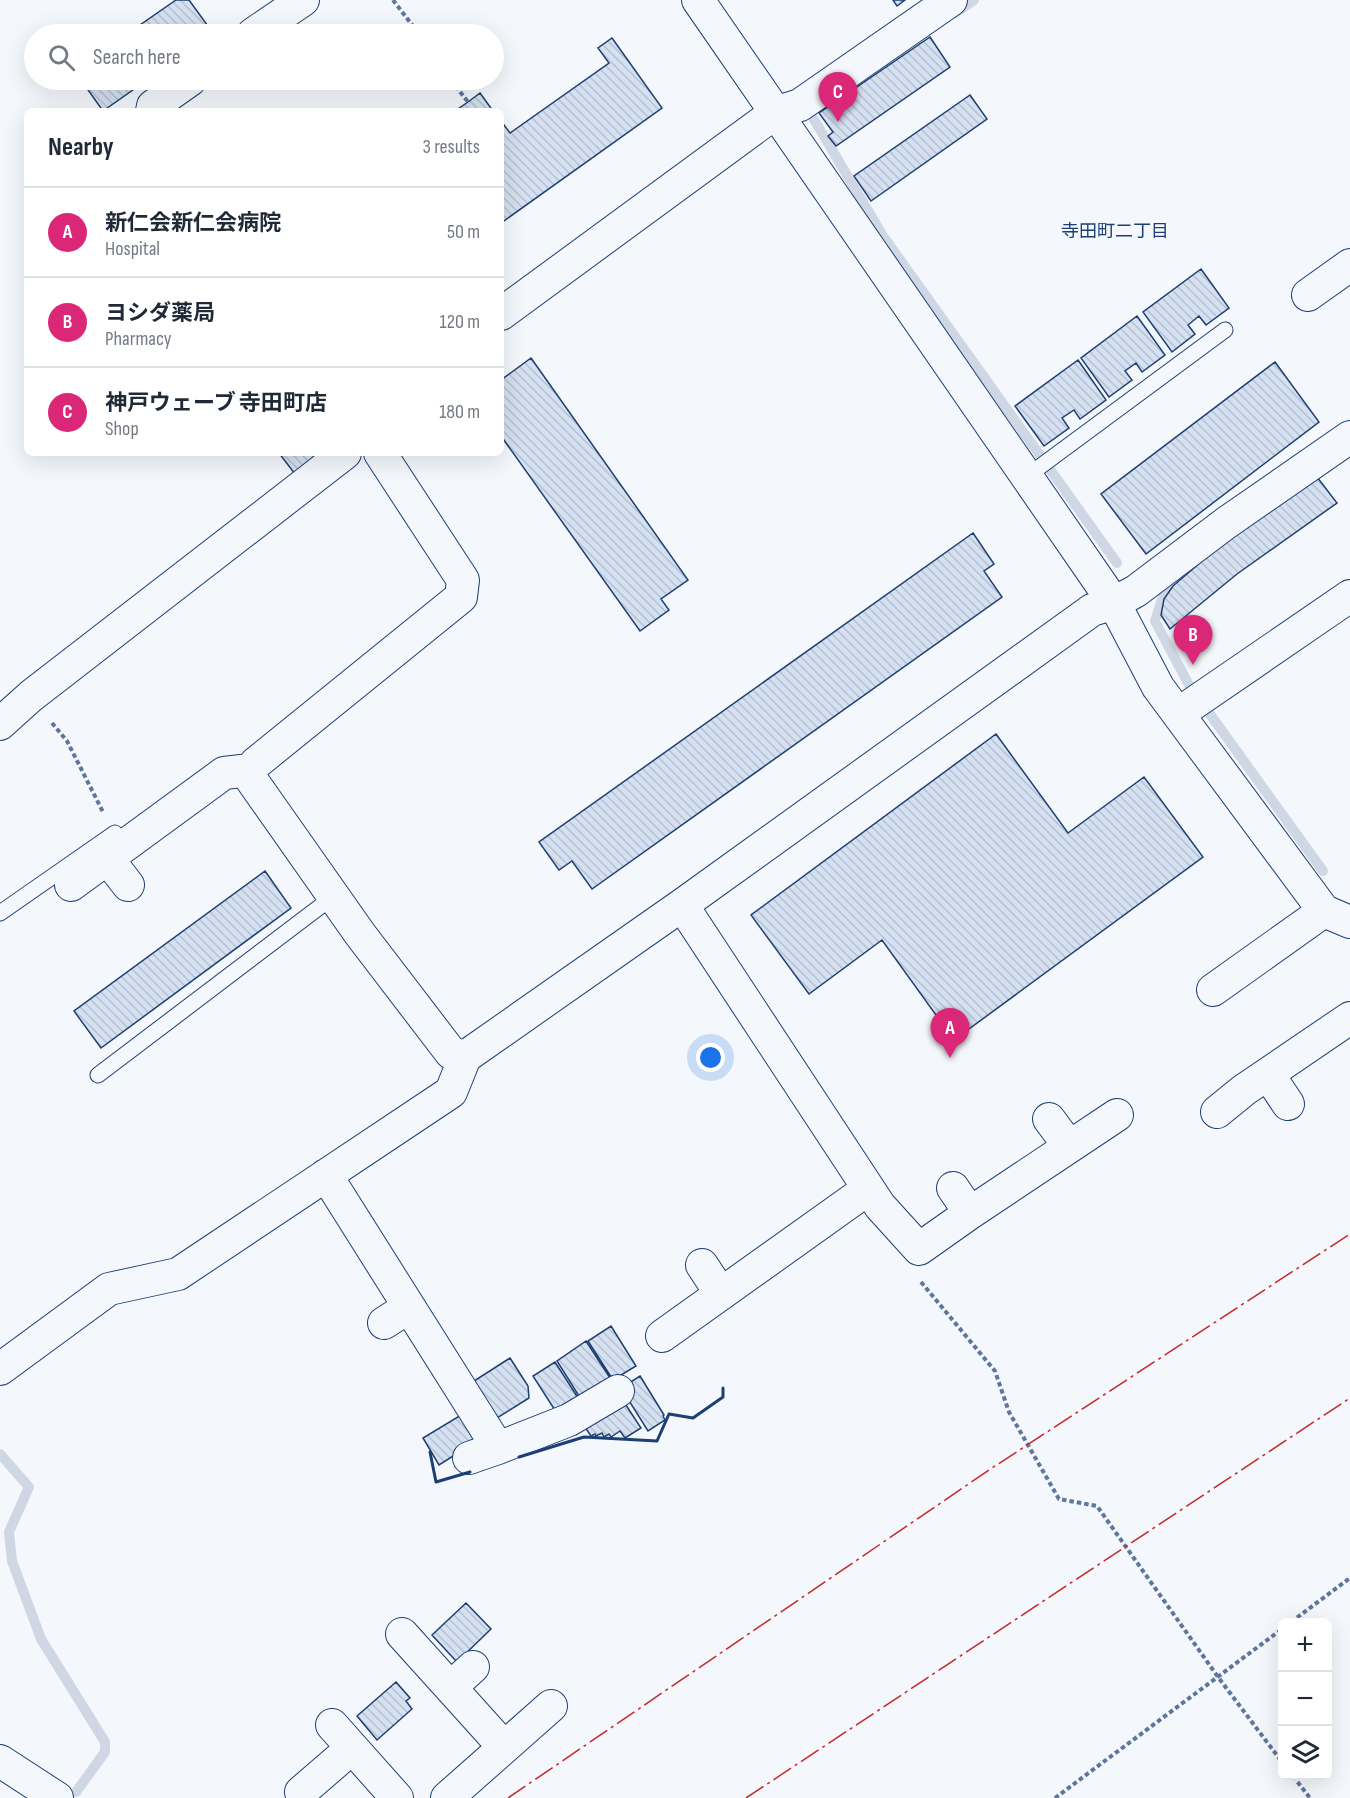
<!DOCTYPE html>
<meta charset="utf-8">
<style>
:root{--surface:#fff;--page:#f2f2f3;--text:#1f2937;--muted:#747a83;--line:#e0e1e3;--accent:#db2777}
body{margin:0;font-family:"Sofia Sans Condensed","Noto Sans JP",sans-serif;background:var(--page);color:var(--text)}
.controls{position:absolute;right:18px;bottom:18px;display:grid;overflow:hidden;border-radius:9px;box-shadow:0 6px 24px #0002}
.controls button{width:54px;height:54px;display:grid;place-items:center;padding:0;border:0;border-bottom:2px solid var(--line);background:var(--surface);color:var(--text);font:30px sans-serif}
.you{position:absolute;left:711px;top:1058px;width:21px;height:21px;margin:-15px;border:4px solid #fff;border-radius:50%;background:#1a73e8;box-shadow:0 0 0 9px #1a73e833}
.badge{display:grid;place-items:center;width:39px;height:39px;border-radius:50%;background:var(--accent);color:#fff;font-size:20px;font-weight:700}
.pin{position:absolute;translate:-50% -50px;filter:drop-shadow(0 2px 3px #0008)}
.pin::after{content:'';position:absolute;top:32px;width:21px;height:18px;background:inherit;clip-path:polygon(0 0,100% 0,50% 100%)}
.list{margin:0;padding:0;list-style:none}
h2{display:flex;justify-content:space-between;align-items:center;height:78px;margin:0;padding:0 24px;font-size:26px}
h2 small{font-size:20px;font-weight:400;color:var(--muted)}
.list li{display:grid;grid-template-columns:39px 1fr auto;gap:18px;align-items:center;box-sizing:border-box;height:90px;padding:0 24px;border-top:2px solid var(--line)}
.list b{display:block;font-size:22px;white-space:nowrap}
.list p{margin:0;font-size:20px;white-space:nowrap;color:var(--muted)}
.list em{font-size:20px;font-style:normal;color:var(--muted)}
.icon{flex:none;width:33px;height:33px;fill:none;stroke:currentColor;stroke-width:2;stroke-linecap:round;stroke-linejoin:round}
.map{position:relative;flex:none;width:1350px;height:1798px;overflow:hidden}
.search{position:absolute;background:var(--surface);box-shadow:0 6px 24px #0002;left:24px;top:24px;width:480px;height:66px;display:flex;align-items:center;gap:15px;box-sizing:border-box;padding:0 21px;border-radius:33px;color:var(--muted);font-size:22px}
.panel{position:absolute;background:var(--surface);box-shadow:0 6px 24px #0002;left:24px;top:108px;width:480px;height:348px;border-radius:9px}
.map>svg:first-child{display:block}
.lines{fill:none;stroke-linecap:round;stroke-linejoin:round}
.stream{stroke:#cfd7e4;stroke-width:10}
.building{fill:url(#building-back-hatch);stroke:#1d3f73;stroke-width:1.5}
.lane-casing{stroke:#1d3f73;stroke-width:17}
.street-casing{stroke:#1d3f73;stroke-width:34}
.path{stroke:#5e769c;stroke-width:4;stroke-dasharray:4.5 3;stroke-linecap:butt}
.lane{stroke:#f4f7fb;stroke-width:15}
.street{stroke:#f4f7fb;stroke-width:32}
.wall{stroke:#1d3f73;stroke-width:3}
.power{stroke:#c62828;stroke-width:1.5;stroke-dasharray:21 4.5 3 4.5;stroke-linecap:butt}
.labels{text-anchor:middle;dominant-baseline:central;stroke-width:4.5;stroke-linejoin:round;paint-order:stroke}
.neighbourhood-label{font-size:18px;fill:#1d3f73;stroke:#f4f7fb}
</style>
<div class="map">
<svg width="1350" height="1798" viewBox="0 0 1350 1798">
<defs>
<pattern id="building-back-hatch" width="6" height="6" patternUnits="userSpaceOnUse" patternTransform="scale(1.5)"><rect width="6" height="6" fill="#d5e0f0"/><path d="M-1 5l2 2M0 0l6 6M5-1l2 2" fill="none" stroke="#b6c1d1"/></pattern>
</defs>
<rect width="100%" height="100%" fill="#f4f7fb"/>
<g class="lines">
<path class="stream" d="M955,13l19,-13
M815,107l-6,4 74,125 234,327
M1167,584l-12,37 34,64 134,186
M0,1454l29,33 -20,45 3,29 29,78 64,103v10l-29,40"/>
</g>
<path class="building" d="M176,0h13l24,33 -2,1h-84z
M893,0h12l-8,6z
M930,37l20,30 -114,79 -8,-10 5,-4 -14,-19z
M612,38l50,70 -161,115v-102l9,12 99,-70 -11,-15z
M81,80h66l-44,31z
M480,93l13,18h-38l13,-9z
M970,95l17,24 -116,82 -17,-25z
M1201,269l28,39 -23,17 -7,-9 -11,9 7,9 -23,18 -29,-40z
M1137,316l28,39 -23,17 -6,-9 -11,8 7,9 -23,17 -28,-39z
M531,358l157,222 -27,19 8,11 -29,21 -139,-195v-56z
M1078,360l28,40 -26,19 -6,-9 -12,8 7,10 -25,18 -29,-40z
M1275,362l44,60 -173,132 -45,-60z
M279,453h52l-33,25z
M1317,477l20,26 -100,71 -67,55 -9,-14 3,-16 9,-13 43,-37z
M973,533l21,31 -10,7 18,26 -410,292 -20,-28 -13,9 -20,-28z
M996,734l72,99 76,-56 59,80 -249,183 -72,-100 -73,54 -58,-79z
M265,871l26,37 -190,140 -27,-37z
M611,1326l25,40 -23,14 -25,-39z
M586,1341l26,40 -30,20 -25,-40z
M510,1358l18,28 1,12 -32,20 -23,-37z
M555,1362l25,39 -22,14 -25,-39z
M640,1376l24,39 -1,1 2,4 -17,11 -27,-43z
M622,1399l19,29 -16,10 -5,-7 -9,6 -2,-3 -5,3 -2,-4 -6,3 -1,-2 -4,2 -8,-12z
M461,1415l14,23 -20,12 3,3 -19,12 -16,-27z
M466,1603l25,26 -34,33 -25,-27z
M396,1682l14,16 -4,3 6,8 -35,31 -20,-24z"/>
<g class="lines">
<defs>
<path id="lane" d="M1026,477l199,-147
M0,913l115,-80
M98,1075l236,-179"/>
<path id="street" d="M698,0l416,603 44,84 166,224 26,11
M253,34l50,-34
M152,111l1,-5 37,-26
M1308,295l42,-30
M501,314l274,-201 25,-8 151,-105
M380,453l83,127 -2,17 -205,166 -6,7 1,9 109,155 91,119 14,4
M1178,714l172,-118
M0,724l31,-28 314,-243
M108,859l20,26
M71,885l153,-112 26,-3
M682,905l198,301 39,43 51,-36 147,-98
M1213,990l111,-79
M1268,1074l20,30
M1217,1112l27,-22 106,-72
M1049,1119l20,27
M326,1175l172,273
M953,1188l17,25
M702,1265l19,29
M384,1323l25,-16
M662,1336l206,-147
M0,1369l109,-80 69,-15 273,-182 14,-35 217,-152 410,-295 22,-7 22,-12 90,-68 124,-86
M469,1458l29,-10 71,-28 49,-29
M402,1634l102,113
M451,1687l22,-20
M332,1725l65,73
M0,1761l57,37
M301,1792l51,-44
M447,1798l104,-92"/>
</defs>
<use href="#lane" class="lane-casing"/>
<use href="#street" class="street-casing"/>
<path class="path" d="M393,0l26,34
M451,80l17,22
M52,723l15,18 36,71
M921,1282l74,89 14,41 50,87 38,7 121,171 64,85
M1291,1622l59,-44
M1293,1776l17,22
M1055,1798l227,-169"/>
<use href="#lane" class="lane"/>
<use href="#street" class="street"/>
<path class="wall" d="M430,1452l6,30 34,-10
M519,1457l65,-20 73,4 12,-27 24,4 30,-21v-9"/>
<path class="power" d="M508,1798l484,-330 358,-234
M746,1798l604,-400"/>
</g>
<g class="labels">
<g class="neighbourhood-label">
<text x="1115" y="231">寺田町二丁目</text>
</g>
</g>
</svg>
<div class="controls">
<button>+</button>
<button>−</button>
<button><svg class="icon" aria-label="layers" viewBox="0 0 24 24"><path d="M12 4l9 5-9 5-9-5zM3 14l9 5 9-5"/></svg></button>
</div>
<div class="you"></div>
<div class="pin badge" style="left:950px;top:1058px">A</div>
<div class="pin badge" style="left:1193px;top:665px">B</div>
<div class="pin badge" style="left:838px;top:122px">C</div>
<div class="search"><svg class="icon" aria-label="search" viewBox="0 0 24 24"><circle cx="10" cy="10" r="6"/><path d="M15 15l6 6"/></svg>Search here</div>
<section class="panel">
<h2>Nearby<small>3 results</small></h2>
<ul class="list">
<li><span class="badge">A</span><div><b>新仁会新仁会病院</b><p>Hospital</p></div><em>50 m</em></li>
<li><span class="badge">B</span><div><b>ヨシダ薬局</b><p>Pharmacy</p></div><em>120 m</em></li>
<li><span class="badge">C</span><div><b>神戸ウェーブ 寺田町店</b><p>Shop</p></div><em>180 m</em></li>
</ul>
</section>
</div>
